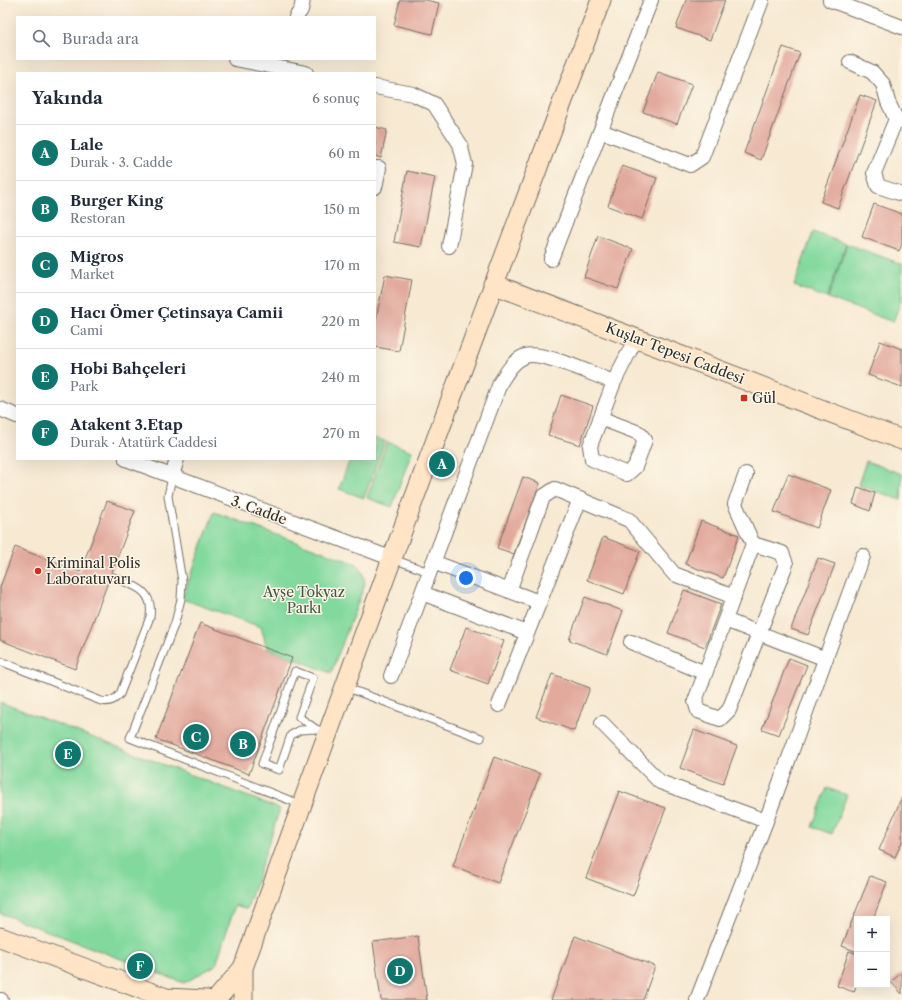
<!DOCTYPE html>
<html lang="tr">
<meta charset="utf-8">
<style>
:root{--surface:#fff;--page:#f6f6f7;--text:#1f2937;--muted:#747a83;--line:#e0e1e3;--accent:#0f766e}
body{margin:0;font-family:"Libre Caslon Text",serif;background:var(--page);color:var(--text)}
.controls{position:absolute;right:12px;bottom:12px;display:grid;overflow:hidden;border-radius:0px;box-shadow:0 4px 16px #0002}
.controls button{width:36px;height:36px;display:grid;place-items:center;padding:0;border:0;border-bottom:1px solid var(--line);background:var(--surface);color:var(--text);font:20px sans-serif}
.you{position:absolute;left:466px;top:578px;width:14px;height:14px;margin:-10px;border:3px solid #fff;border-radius:50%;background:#1a73e8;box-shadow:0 0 0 6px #1a73e833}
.badge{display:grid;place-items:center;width:26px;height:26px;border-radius:50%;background:var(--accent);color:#fff;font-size:13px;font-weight:700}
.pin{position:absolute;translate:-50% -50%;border:2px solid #fff;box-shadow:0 1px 4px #0006}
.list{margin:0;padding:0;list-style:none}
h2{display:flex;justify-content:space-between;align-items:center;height:52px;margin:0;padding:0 16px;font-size:17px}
h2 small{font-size:13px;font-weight:400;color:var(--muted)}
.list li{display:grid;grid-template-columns:26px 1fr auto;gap:12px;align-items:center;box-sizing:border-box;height:56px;padding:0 16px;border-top:1px solid var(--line)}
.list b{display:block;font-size:15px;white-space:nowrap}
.list p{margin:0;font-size:13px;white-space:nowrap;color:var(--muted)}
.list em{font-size:13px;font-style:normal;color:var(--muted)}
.icon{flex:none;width:22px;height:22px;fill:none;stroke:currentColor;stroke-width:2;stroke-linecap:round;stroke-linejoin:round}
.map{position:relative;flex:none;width:902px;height:1000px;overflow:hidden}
.search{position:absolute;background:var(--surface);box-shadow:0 4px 16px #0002;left:16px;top:16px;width:360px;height:44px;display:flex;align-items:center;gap:10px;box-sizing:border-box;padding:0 14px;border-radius:0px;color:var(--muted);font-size:15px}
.panel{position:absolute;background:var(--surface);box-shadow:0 4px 16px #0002;left:16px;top:72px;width:360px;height:388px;border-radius:0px}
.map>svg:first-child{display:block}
.green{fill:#82d99e;stroke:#568264}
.building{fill:#e2a99d}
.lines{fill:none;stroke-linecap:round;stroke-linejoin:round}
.lane-casing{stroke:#726e65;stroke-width:9}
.street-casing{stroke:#726e65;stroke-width:16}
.secondary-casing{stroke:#726e65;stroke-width:21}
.lane{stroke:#fff;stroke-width:7}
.street{stroke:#fff;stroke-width:14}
.secondary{stroke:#ffe4c6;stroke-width:19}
.poi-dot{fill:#c8321e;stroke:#fcf5e5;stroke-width:1.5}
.labels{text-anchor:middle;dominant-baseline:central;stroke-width:3;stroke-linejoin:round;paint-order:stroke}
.street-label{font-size:14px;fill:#2b2b2b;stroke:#fcf5e5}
.poi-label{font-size:14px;fill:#2b2b2b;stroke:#fcf5e5;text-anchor:start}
.park-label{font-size:14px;fill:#415648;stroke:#fcf5e5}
</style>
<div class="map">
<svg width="902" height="1000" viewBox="0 0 902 1000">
<rect width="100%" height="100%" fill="#fcf5e5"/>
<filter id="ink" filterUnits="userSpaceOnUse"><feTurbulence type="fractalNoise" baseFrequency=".025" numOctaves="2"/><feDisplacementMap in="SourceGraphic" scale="8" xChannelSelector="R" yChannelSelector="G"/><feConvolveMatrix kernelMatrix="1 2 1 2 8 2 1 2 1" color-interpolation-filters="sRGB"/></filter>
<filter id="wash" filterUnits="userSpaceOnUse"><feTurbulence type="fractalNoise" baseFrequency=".012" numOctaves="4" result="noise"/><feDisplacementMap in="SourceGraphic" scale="16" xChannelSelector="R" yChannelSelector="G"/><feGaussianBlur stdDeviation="0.9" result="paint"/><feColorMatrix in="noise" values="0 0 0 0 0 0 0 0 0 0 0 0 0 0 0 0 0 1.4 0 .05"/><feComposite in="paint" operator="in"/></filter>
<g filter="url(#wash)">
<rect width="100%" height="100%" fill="#f7e9d2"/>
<path class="green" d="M813,232l33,12 -19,54 -33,-12z
M847,244l55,20v34l-9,24 -65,-24z
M375,438l10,3 -21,57 -25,-9 11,-30h25z
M387,442l25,9 -20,56 -25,-9z
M866,461l36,13 -1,26 -43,-15z
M214,512l143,52 6,9 2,11 -34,89 -64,-25 -6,-21 -79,-28z
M0,702l280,107 -33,100 -12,-4 -19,60 -32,18 -184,-70z
M827,788l20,7 -15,39 -20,-7z"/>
<g id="blocks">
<path class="building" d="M400,0h25l14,3 -7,31 -38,-9z
M686,0h39l-15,40 -34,-12z
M783,47l17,6 -39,107 -17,-7z
M658,72l34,12 -15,40 -34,-12z
M860,95l17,6 -39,107 -17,-6z
M375,127l12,3 -6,28 -6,-2z
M622,166l35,12 -15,41 -34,-13z
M407,171l28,6 -14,70 -27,-5z
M874,204l28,10v30l-3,7 -37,-14z
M598,236l35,13 -15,40 -34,-12z
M385,275l27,5 -13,71 -24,-4v-23z
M880,341l22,8v38l-34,-12z
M561,395l32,11 -13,39 -32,-10z
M788,474l43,16 -14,38 -43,-16z
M523,477l17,6 -26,71 -17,-6z
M858,487l17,6 -5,18 -17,-7z
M107,501l28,10 -60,158 -75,-29v-53l15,-40 65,25z
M701,521l38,14 -16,43 -38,-14z
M603,537l37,14 -16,43 -37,-14z
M818,558l17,6 -27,71 -17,-6z
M684,590l37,14 -16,43 -37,-14z
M585,597l38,14 -16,43 -38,-14z
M200,623l92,35 -43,116 -93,-35z
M466,627l38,14 -16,43 -38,-14z
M789,658l18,7 -28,70 -17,-6z
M552,674l38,14 -16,43 -38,-14z
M694,730l43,16 -14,38 -43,-16z
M494,757l46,17 -42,109 -45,-17z
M619,791l47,17 -33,88 -47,-18z
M902,797v45l-7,15 -16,-7z
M870,876l17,6 -14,37h-16v33l-15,-6z
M418,936l9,64h-46l-8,-58z
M575,936l80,30 -12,34h-92z
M849,951l8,3v29l-3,9 -17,-6z
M902,972v22l-11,-12z"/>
</g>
</g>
<g filter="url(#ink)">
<use href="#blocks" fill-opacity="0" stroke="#726e65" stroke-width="1"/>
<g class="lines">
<defs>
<path id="lane" d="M172,477l-4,19 14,85 -1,18 -6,24 -45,115 172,67
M393,559l36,13
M0,661l101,40c8,2 14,-1 19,-7l30,-77c4,-28 -16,-31 -37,-40
M345,687l136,51
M316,729l-16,1 -9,5 -12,35 -17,-6 33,-93 18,7 -14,39 17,12 11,4"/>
<path id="street" d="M830,0l72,27
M296,17l5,-7 2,-10
M235,59l71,14
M850,62l22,10 11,12 5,18 8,17
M375,87l38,7 21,10 26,40 5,20 -16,82
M902,121l-6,-2 -22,54 4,13 24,8
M601,131l89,34 12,-8 60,-157
M375,168h4l-4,19
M551,259l100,-259
M0,409l17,7
M600,418l39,15 6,7 -10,27 -8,7 -35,-15 -2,-13 24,-64 22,-44
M126,459l267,100
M746,474l-11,30 18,40 -58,157 3,10 22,8 9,-9 57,-146 -4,-11 -29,-9
M172,477l5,-18
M433,562l106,40
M509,591l34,-94 12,-8 74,31 45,54 60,23
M422,593l105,40
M725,620l101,39
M631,642l74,31
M391,676l109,-293c7,-11 13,-22 25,-27 17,-6 71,20 89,26
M499,705l81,-206
M602,723l58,59 106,39
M0,1000h1
M697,1000l69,-179 97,-265"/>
<path id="secondary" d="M493,284l409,156
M0,937l166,61 41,2
M216,1000l27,-32
M243,1000v-32c116,-324 236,-646 358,-968"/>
</defs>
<use href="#lane" class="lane-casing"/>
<use href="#street" class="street-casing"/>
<use href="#secondary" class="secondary-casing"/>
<use href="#lane" class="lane"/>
<use href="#street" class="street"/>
<use href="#secondary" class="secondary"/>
</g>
</g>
<g class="poi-dot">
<rect x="740" y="394" width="8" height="8" rx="2"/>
<circle cx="38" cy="571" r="4"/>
</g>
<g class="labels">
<g class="street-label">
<text transform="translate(675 353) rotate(21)">Kuşlar Tepesi Caddesi</text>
<text transform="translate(259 510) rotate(20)">3. Cadde</text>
</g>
<g class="poi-label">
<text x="752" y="398">Gül</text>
<text x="46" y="563">Kriminal Polis<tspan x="46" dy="16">Laboratuvarı</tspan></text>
</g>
<g class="park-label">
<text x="304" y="592">Ayşe Tokyaz<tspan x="304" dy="16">Parkı</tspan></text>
</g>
</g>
</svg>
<div class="controls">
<button>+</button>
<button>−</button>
</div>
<div class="you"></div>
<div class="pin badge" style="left:442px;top:464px">A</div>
<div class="pin badge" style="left:243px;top:744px">B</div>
<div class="pin badge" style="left:196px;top:737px">C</div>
<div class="pin badge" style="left:400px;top:971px">D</div>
<div class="pin badge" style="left:68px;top:754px">E</div>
<div class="pin badge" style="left:140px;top:966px">F</div>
<div class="search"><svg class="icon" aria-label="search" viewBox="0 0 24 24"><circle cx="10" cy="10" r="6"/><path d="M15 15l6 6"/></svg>Burada ara</div>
<section class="panel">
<h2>Yakında<small>6 sonuç</small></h2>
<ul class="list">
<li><span class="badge">A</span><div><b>Lale</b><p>Durak · 3. Cadde</p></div><em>60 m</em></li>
<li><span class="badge">B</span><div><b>Burger King</b><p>Restoran</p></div><em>150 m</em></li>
<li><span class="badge">C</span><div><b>Migros</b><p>Market</p></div><em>170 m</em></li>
<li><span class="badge">D</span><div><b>Hacı Ömer Çetinsaya Camii</b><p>Cami</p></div><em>220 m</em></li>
<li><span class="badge">E</span><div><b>Hobi Bahçeleri</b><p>Park</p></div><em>240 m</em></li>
<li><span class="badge">F</span><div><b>Atakent 3.Etap</b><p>Durak · Atatürk Caddesi</p></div><em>270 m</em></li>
</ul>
</section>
</div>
